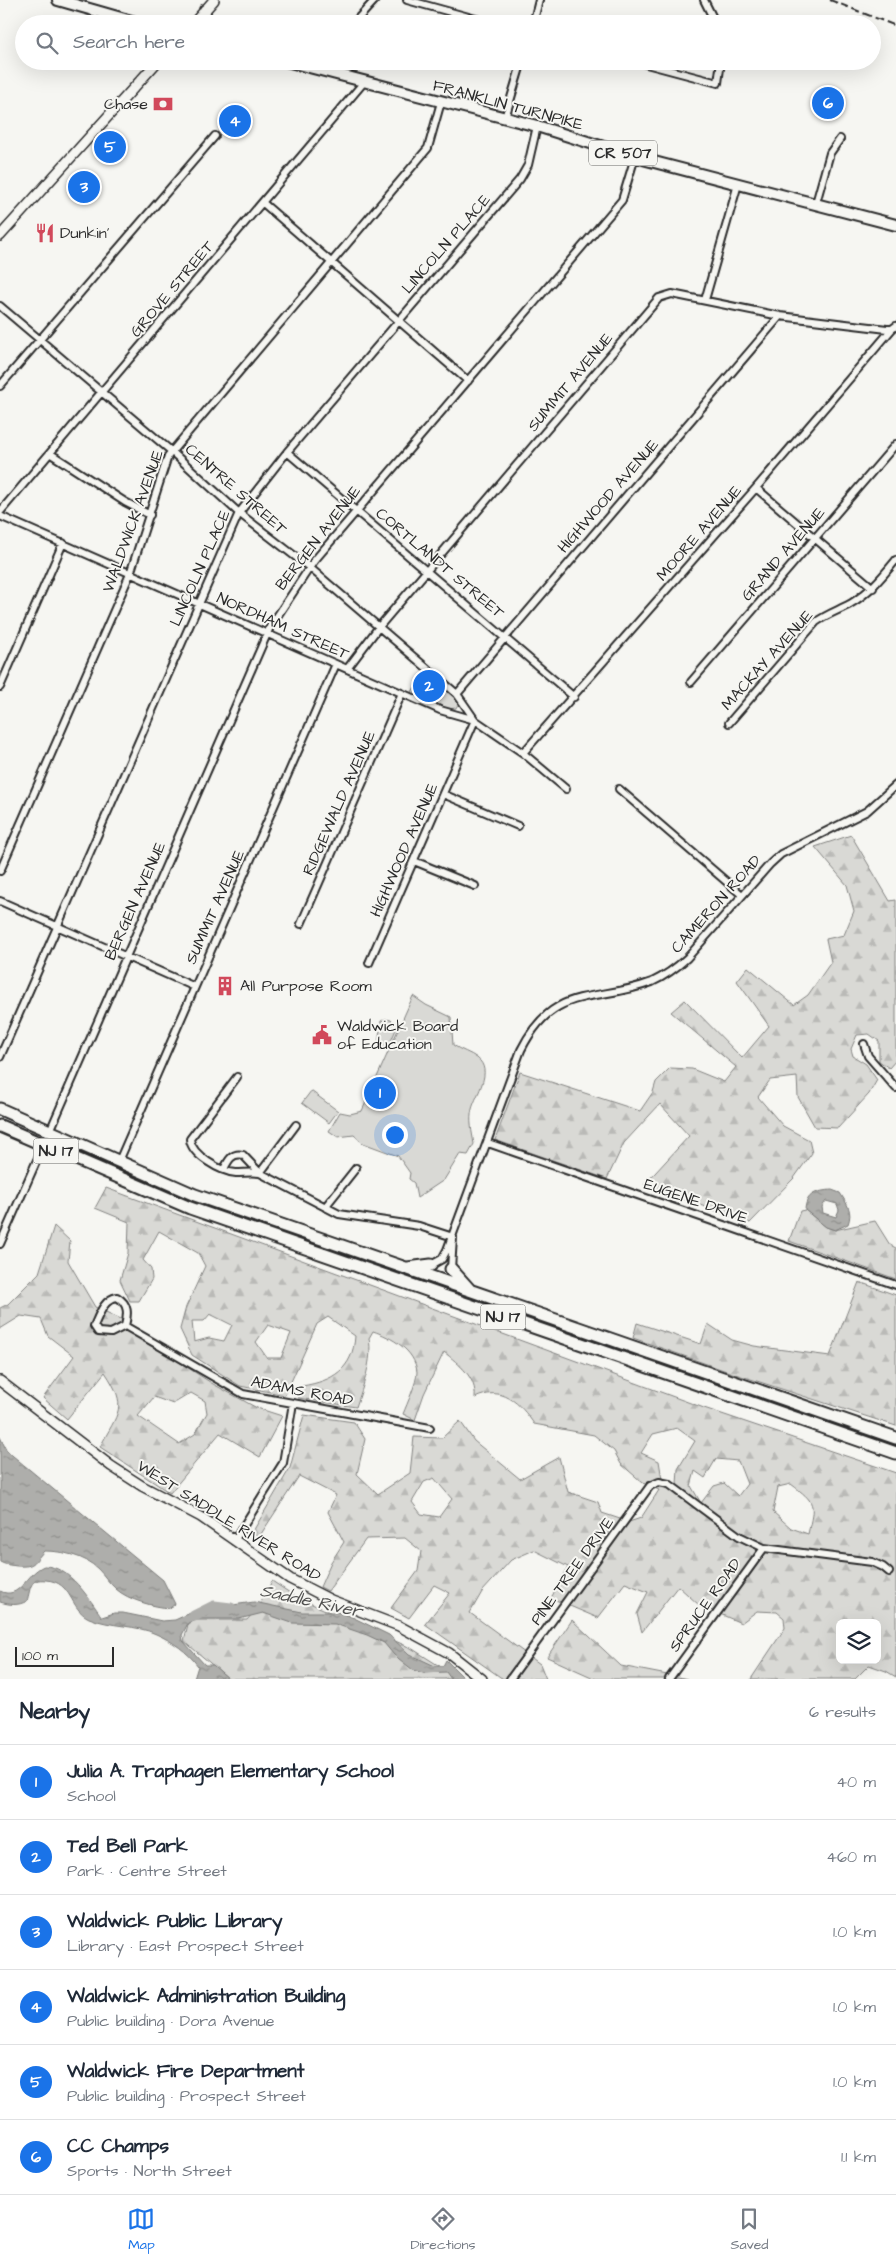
<!DOCTYPE html>
<meta charset="utf-8">
<style>
:root{--surface:#fff;--page:#f2f2f3;--text:#1f2937;--muted:#747a83;--line:#e0e1e3;--accent:#1a73e8}
body{margin:0;font-family:"Architects Daughter",sans-serif;background:var(--page);color:var(--text)}
.controls{position:absolute;right:15px;bottom:15px;display:grid;overflow:hidden;border-radius:8px;box-shadow:0 5px 20px #0002}
.controls button{width:45px;height:45px;display:grid;place-items:center;padding:0;border:0;border-bottom:1px solid var(--line);background:var(--surface);color:var(--text);font:25px sans-serif}
.scale{position:absolute;left:15px;bottom:12px;width:99px;box-sizing:border-box;padding-left:5px;border:2px solid #2b2b2b;border-top:0;font-size:14px;line-height:18px;white-space:nowrap;color:#2b2b2b;-webkit-text-stroke:4px #f6f6f2;paint-order:stroke}
.you{position:absolute;left:394px;top:1134px;width:18px;height:18px;margin:-12px;border:4px solid #fff;border-radius:50%;background:#1a73e8;box-shadow:0 0 0 8px #1a73e833}
.badge{display:grid;place-items:center;width:32px;height:32px;border-radius:50%;background:var(--accent);color:#fff;font-size:16px;font-weight:700}
.pin{position:absolute;translate:-50% -50%;border:2px solid #fff;box-shadow:0 1px 5px #0006}
.list{margin:0;padding:0;list-style:none}
h2{display:flex;justify-content:space-between;align-items:center;height:65px;margin:0;padding:0 20px;font-size:21px}
h2 small{font-size:16px;font-weight:400;color:var(--muted)}
.list li{display:grid;grid-template-columns:32px 1fr auto;gap:15px;align-items:center;box-sizing:border-box;height:75px;padding:0 20px;border-top:1px solid var(--line)}
.list b{display:block;font-size:19px;white-space:nowrap}
.list p{margin:0;font-size:16px;white-space:nowrap;color:var(--muted)}
.list em{font-size:16px;font-style:normal;color:var(--muted)}
.icon{flex:none;width:28px;height:28px;fill:none;stroke:currentColor;stroke-width:2;stroke-linecap:round;stroke-linejoin:round}
.map{position:relative;flex:none;width:896px;height:1679px;overflow:hidden}
.search{position:absolute;background:var(--surface);box-shadow:0 5px 20px #0002;left:15px;right:15px;top:15px;height:55px;display:flex;align-items:center;gap:12px;box-sizing:border-box;padding:0 18px;border-radius:28px;color:var(--muted);font-size:19px}
.sheet{height:515px;background:var(--surface)}
nav{display:flex;justify-content:space-around;align-items:center;box-sizing:border-box;height:70px;border-top:1px solid var(--line);background:var(--surface);font-size:14px;color:var(--muted)}
nav a{display:grid;justify-items:center;gap:2px}
nav .on{color:var(--accent)}
.map>svg:first-child{display:block}
.forest{fill:url(#forest-firs);stroke:#828280;fill-rule:evenodd}
.park{fill:#d9d9d5;stroke:#828280}
.water{fill:url(#water-ripples);stroke:#7a7a78;fill-rule:evenodd}
.lines{fill:none;stroke-linecap:round;stroke-linejoin:round}
.river{stroke:#aeaeab;stroke-width:11}
.street-casing{stroke:#2b2b2b;stroke-width:10}
.secondary-casing{stroke:#2b2b2b;stroke-width:12}
.primary-casing{stroke:#2b2b2b;stroke-width:14}
.highway-casing{stroke:#2b2b2b;stroke-width:15}
.street{stroke:#f6f6f2;stroke-width:6}
.secondary{stroke:#f6f6f2;stroke-width:9}
.primary{stroke:#f6f6f2;stroke-width:10}
.highway{stroke:#f6f6f2;stroke-width:11}
.rail{stroke:#2b2b2b;stroke-width:2;stroke-dasharray:8 4;stroke-linecap:butt}
.labels{text-anchor:middle;dominant-baseline:central;stroke-width:4;stroke-linejoin:round;paint-order:stroke}
.shield{fill:#f6f6f2;stroke:#686867;stroke-width:1}
.shield-label{font-size:15px;font-weight:bold;fill:#2b2b2b}
.poi-label{font-size:16px;fill:#2b2b2b;stroke:#f6f6f2;text-anchor:start}
.street-label{font-size:16px;fill:#2b2b2b;stroke:#f6f6f2}
.water-label{font-size:18px;font-style:italic;fill:#525251;stroke:#f6f6f2}
</style>
<div class="map">
<svg width="896" height="1679" viewBox="0 0 896 1679">
<defs>
<pattern id="forest-firs" width="22" height="20" patternUnits="userSpaceOnUse" patternTransform="scale(1.25)"><rect width="22" height="20" fill="#d9d9d5"/><path d="M5 1l3.5 6h-7zM16 11l3.5 6h-7z" fill="#babab7"/></pattern>
<pattern id="water-ripples" width="26" height="14" patternUnits="userSpaceOnUse" patternTransform="scale(1.25)"><rect width="26" height="14" fill="#aeaeab"/><path d="M2 4q2-2 4 0t4 0M15 11q2-2 4 0t4 0" fill="none" stroke="#8e8e8b"/></pattern>
</defs>
<rect width="100%" height="100%" fill="#f6f6f2"/>
<filter id="ink" filterUnits="userSpaceOnUse"><feTurbulence type="fractalNoise" baseFrequency=".02" numOctaves="2"/><feDisplacementMap in="SourceGraphic" scale="10" xChannelSelector="R" yChannelSelector="G"/><feConvolveMatrix kernelMatrix="1 2 1 2 8 2 1 2 1" color-interpolation-filters="sRGB"/></filter>
<g filter="url(#ink)">
<path class="forest" d="M851,835l39,66 6,-1v160l-7,8 -10,-7v-20l-10,-7 -12,1 -6,14 2,7 13,8 11,16 -8,14 -31,34 -23,-1 -17,-30 -1,-20 -27,3 -12,17 25,29 26,14 3,13 -18,25 -44,45 -106,-38 45,-49 -29,-32 -36,39 -17,36 -112,-39 25,-68 120,39 13,-19 3,-10 14,-14 22,1 32,13 12,-15 -65,-55 14,-12 57,58 27,-32 -32,-45 11,-14 46,38 14,-10 23,-33 -5,-23 18,-4 10,-24 -7,-26 -32,-38z
M106,1188l598,220 192,65v204l-10,-6 -17,-6 -14,14h-104l34,-51 -1,-10 -7,-6 -20,-1 -16,12 -42,-18 -21,-19 -36,46 -5,-18 11,-22 -23,-9 -27,35 -47,-20 17,-31 -34,-17 -23,10 -29,32 -12,21 70,51 6,15h-43l-78,-55 25,-31 -16,-8 -25,33 -18,-10 27,-37 3,-20 -16,-13 -39,1 -38,52 -8,-4 11,-25 13,-20 -16,-30 8,-17 -37,-19 -40,61 -7,-4 38,-65 14,-53 50,7 11,17 -8,35 21,20 32,-21 4,-36 28,1 18,-17 14,20 46,38 39,-22 9,35 30,10 4,11 27,9 12,-4 18,-28 -16,-7 -22,-19 -7,-13 -20,-16 -60,-11c-14,-21 -32,-39 -59,-26 2,-20 -16,-34 -31,-46l-20,42 -9,26 -12,-6c4,-10 14,-32 14,-42 -2,-22 -26,-35 -44,-41l-4,7c4,22 -6,48 -13,69l-58,-9 4,-12c31,-5 51,-17 53,-50l-27,-19 -11,7 -32,71 -45,-9 -48,-31 -12,-26 6,-22 19,-41 -7,-13 -39,-22 -16,29 8,9 1,10 -13,22h-9l-10,-21 8,-27 1,-31 -34,-14zM210,1314l22,11 -8,16 -15,-3 -15,4 -2,-21h12zM268,1325l23,8 -10,25h-14l-11,-16zM677,1428l18,13 -17,28 -1,15 -15,-5 -3,-18 -18,-8 12,-19zM716,1459l22,2 9,23 -9,12 -14,-13 -10,3 -13,17 -10,-17 4,-15 10,7zM434,1478l18,21 -13,18 -18,-3 -9,-12 12,-20zM791,1484c25,19 24,19 17,50l-17,-6 -18,-16 5,-25zM840,1623h37v37h-37z
M805,1210l21,17 9,3 40,-9 15,24 6,3v31l-107,-38 11,-30z
M54,1226l16,15 -2,20 27,46 26,12 24,21 68,44 44,24 25,8 -22,41 -40,-24 -50,60 -70,-46c18,-35 29,-39 5,-75l-38,47 -24,-21 31,-42 -26,-20 -7,-17 -20,-3 -21,13v-21l8,-4 31,-31zM191,1393l14,8 2,12 -12,21 -16,10 -41,-28 16,-19 19,7z
M859,1282l37,13v131l-164,-53 -99,-35 4,-15 64,21 7,-20 24,16 22,6 76,10z
M272,1581l24,16 115,51 49,31h-231l-45,-38 4,-17 8,-4h51l12,-14z
M572,1620l49,46 67,13h-92l-49,-22z"/>
<path class="park" d="M424,671l32,26 2,7 -2,4 -8,1 -36,-17z
M413,996l13,9 25,12 2,28c7,5 18,8 24,13 17,13 -1,36 -5,51 -3,11 0,23 2,35l-6,11 -8,-1 -16,26 -27,18 -3,-15 -5,-4 1,-6 -12,-17 -35,-13 -9,-8 -16,2 -9,-6 11,-19 10,2 12,-3z
M385,1019l6,1 6,7 -10,23 -9,-6 3,-23z
M311,1091l27,20 -9,12 -27,-20z"/>
<path class="water" d="M832,1190l8,3c7,11 13,18 8,31l-13,6 -9,-3 -21,-17c1,-17 12,-19 27,-20zM826,1201l11,3 2,6 -3,7 -13,-4 -1,-6z
M0,1437l7,14 156,129 12,24 -5,4c-16,-1 -42,-8 -54,-19 -7,-6 -12,-14 -18,-20 -13,-13 -36,-18 -54,-18 -11,12 -9,16 -27,15 -7,-1 -12,-1 -17,-4z
M44,1566c26,0 45,33 58,51l12,-4h9l39,8 13,-1 22,-10 57,-8 48,10h35l13,4 39,19 20,19 26,12h8l3,-6 19,19h-14l-5,-7 -23,1 -10,-3 -19,-15 -10,-12 -17,-8 -32,-11 -43,-1 -29,-10 -24,6h-42l-9,4 -6,12 1,6 22,24h8l16,14h-35l4,-13c-10,-14 -26,-25 -42,-32 -18,-9 -46,-7 -67,-16 -20,-9 -16,-36 -43,-38 -17,-2 -15,8 -19,21 -9,5 -17,4 -27,1v-11c20,10 26,-18 44,-25z"/>
<g class="lines">
<path class="river" d="M194,1616l20,-10 17,2"/>
<defs>
<path id="street" d="M407,0l87,24
M704,0l12,24
M353,24l22,-24
M533,24l6,-24
M635,61l83,22 3,-22
M505,118l17,-57
M263,203l205,178
M816,203l14,-50 10,-14
M705,300l33,-116
M0,306l171,145 68,62 70,54 148,127 18,26 48,33 43,36
M0,386l215,-250
M287,452l287,245
M51,454l74,48 25,13
M756,488l117,100
M0,512l364,-430
M0,516l440,194 35,10 -106,243
M347,669l31,-41 281,-330 13,-4 108,22 107,13h5l4,-3
M691,682l205,-238
M0,687l63,-144
M457,694l323,-378
M729,723l87,-101c11,-8 23,-12 34,-18 19,-11 32,-27 46,-44
M523,753l233,-265 136,-159
M619,789l123,106
M443,794l75,32
M414,861l61,25
M0,871l130,-297 38,-118 260,-308 13,-46
M0,901l195,86
M301,924l101,-231
M864,1044l4,12 28,32
M0,1057l239,-544 48,-61 233,-273 8,-14 9,-39
M237,1077l-47,62c1,16 31,33 46,34 8,0 16,-1 24,0l36,-48
M50,1131l220,-504 44,-66 308,-361 13,-43
M488,1143l408,142
M119,1161l217,-497
M224,1169c4,-8 8,-17 19,-14l17,18 79,41 80,12 34,11
M325,1207l31,-39
M0,1244l37,-84
M431,1265l11,-6 5,-9 74,-200c34,-68 74,-46 131,-68 13,-6 24,-14 35,-24l83,-94 11,-10 86,-43 29,-26
M451,1269l2,-31
M117,1297c12,7 11,17 8,29l-14,7 -13,-1 -4,-6c5,-11 10,-27 23,-29z
M125,1326l118,68 187,34
M234,1541l49,-78 10,-60
M510,1679l140,-193 9,-4 10,2 70,52 25,12 108,14 11,5 6,5
M669,1679l95,-131"/>
<path id="secondary" d="M193,24l21,-24
M0,236l158,-175
M0,1381l111,85 31,20 59,31 89,62 41,21 68,26 50,27 33,26"/>
<path id="primary" d="M58,0l84,24
M204,24l1,-14
M286,61l251,65 98,31 261,68"/>
<path id="highway" d="M0,1109l195,86 701,243
M0,1126l190,82 706,245
M408,1268l23,-3
M451,1269l18,20"/>
</defs>
<use href="#street" class="street-casing"/>
<use href="#secondary" class="secondary-casing"/>
<use href="#primary" class="primary-casing"/>
<use href="#highway" class="highway-casing"/>
<use href="#street" class="street"/>
<use href="#secondary" class="secondary"/>
<use href="#primary" class="primary"/>
<use href="#highway" class="highway"/>
<path class="rail" d="M830,0l66,26"/>
</g>
</g>
<defs>
<symbol id="bank-bare" viewBox="-9 -9 18 18"><path d="M-6-4H6V4H-6ZM0-2.3a2.3 2.3 0 1 0 0 4.6a2.3 2.3 0 1 0 0-4.6Z" fill="#d1495b" stroke="#f6f6f2" stroke-width="2.5" paint-order="stroke"/></symbol>
<symbol id="restaurant-bare" viewBox="-9 -9 18 18"><path d="M-5-6h1v4h1v-4h1v4h1v-4h1v5L-1.5 .5V6h-2V.5L-5-1ZM5-6V6H3V1.5H1.5Q1.5-4 5-6Z" fill="#d1495b" stroke="#f6f6f2" stroke-width="2.5" paint-order="stroke"/></symbol>
<symbol id="building-bare" viewBox="-9 -9 18 18"><path d="M-4-6H4V6H1V3H-1V6H-4ZM-2.5-4.3h1.7v1.8h-1.7ZM.8-4.3h1.7v1.8H.8ZM-2.5-1h1.7V.8h-1.7ZM.8-1h1.7V.8H.8Z" fill="#d1495b" stroke="#f6f6f2" stroke-width="2.5" paint-order="stroke"/></symbol>
<symbol id="civic-bare" viewBox="-9 -9 18 18"><path d="M-.6-6.5H3V-4.5H.6V-3L4-1V1h2V6H-6V1h2V-1L-.6-3ZM-1.2 2.5V6h2.4V2.5Z" fill="#d1495b" stroke="#f6f6f2" stroke-width="2.5" paint-order="stroke"/></symbol>
</defs>
<g fill-rule="evenodd">
<use href="#bank-bare" x="149" y="90" width="28" height="28"/>
<use href="#restaurant-bare" x="31" y="219" width="28" height="28"/>
<use href="#building-bare" x="211" y="972" width="28" height="28"/>
<use href="#civic-bare" x="308" y="1021" width="28" height="28"/>
</g>
<g class="labels">
<g class="shield">
<rect x="589" y="140.5" width="68" height="25" rx="4"/>
<rect x="33.5" y="1138.5" width="45" height="25" rx="4"/>
<rect x="480.5" y="1304.5" width="45" height="25" rx="4"/>
</g>
<g class="shield-label">
<text x="623" y="153">CR 507</text>
<text x="56" y="1151">NJ 17</text>
<text x="503" y="1317">NJ 17</text>
</g>
<g class="poi-label">
<text x="148" y="104" text-anchor="end">Chase</text>
<text x="60" y="233">Dunkin'</text>
<text x="240" y="986">All Purpose Room</text>
<text x="337" y="1026">Waldwick Board<tspan x="337" dy="18">of Education</tspan></text>
</g>
<g class="street-label">
<text transform="translate(508 105) rotate(15)">FRANKLIN TURNPIKE</text>
<text transform="translate(446 244) rotate(-49)">LINCOLN PLACE</text>
<text transform="translate(172 289) rotate(-50)">GROVE STREET</text>
<text transform="translate(570 382) rotate(-50)">SUMMIT AVENUE</text>
<text transform="translate(236 489) rotate(41)">CENTRE STREET</text>
<text transform="translate(608 496) rotate(-49)">HIGHWOOD AVENUE</text>
<text transform="translate(133 521) rotate(-70)">WALDWICK AVENUE</text>
<text transform="translate(699 533) rotate(-49)">MOORE AVENUE</text>
<text transform="translate(318 538) rotate(-52)">BERGEN AVENUE</text>
<text transform="translate(783 554) rotate(-49)">GRAND AVENUE</text>
<text transform="translate(440 563) rotate(40)">CORTLANDT STREET</text>
<text transform="translate(200 568) rotate(-66)">LINCOLN PLACE</text>
<text transform="translate(283 626) rotate(24)">NORDHAM STREET</text>
<text transform="translate(767 660) rotate(-48)">MACKAY AVENUE</text>
<text transform="translate(339 803) rotate(-66)">RIDGEWALD AVENUE</text>
<text transform="translate(404 850) rotate(-66)">HIGHWOOD AVENUE</text>
<text transform="translate(135 901) rotate(-66)">BERGEN AVENUE</text>
<text transform="translate(716 904) rotate(-48)">CAMERON ROAD</text>
<text transform="translate(215 907) rotate(-66)">SUMMIT AVENUE</text>
<text transform="translate(696 1201) rotate(19)">EUGENE DRIVE</text>
<text transform="translate(302 1391) rotate(11)">ADAMS ROAD</text>
<text transform="translate(229 1521) rotate(32)">WEST SADDLE RIVER ROAD</text>
<text transform="translate(572 1571) rotate(-54)">PINE TREE DRIVE</text>
<text transform="translate(705 1605) rotate(-54)">SPRUCE ROAD</text>
</g>
<g class="water-label">
<text transform="translate(311 1601) rotate(12)">Saddle River</text>
</g>
</g>
</svg>
<div class="controls">
<button><svg class="icon" aria-label="layers" viewBox="0 0 24 24"><path d="M12 4l9 5-9 5-9-5zM3 14l9 5 9-5"/></svg></button>
</div>
<div class="scale">100 m</div>
<div class="you"></div>
<div class="pin badge" style="left:380px;top:1093px">1</div>
<div class="pin badge" style="left:429px;top:686px">2</div>
<div class="pin badge" style="left:84px;top:187px">3</div>
<div class="pin badge" style="left:235px;top:121px">4</div>
<div class="pin badge" style="left:110px;top:147px">5</div>
<div class="pin badge" style="left:828px;top:103px">6</div>
<div class="search"><svg class="icon" aria-label="search" viewBox="0 0 24 24"><circle cx="10" cy="10" r="6"/><path d="M15 15l6 6"/></svg>Search here</div>
</div>
<section class="sheet">
<h2>Nearby<small>6 results</small></h2>
<ul class="list">
<li><span class="badge">1</span><div><b>Julia A. Traphagen Elementary School</b><p>School</p></div><em>40 m</em></li>
<li><span class="badge">2</span><div><b>Ted Bell Park</b><p>Park · Centre Street</p></div><em>460 m</em></li>
<li><span class="badge">3</span><div><b>Waldwick Public Library</b><p>Library · East Prospect Street</p></div><em>1.0 km</em></li>
<li><span class="badge">4</span><div><b>Waldwick Administration Building</b><p>Public building · Dora Avenue</p></div><em>1.0 km</em></li>
<li><span class="badge">5</span><div><b>Waldwick Fire Department</b><p>Public building · Prospect Street</p></div><em>1.0 km</em></li>
<li><span class="badge">6</span><div><b>CC Champs</b><p>Sports · North Street</p></div><em>1.1 km</em></li>
</ul>
</section>
<nav>
<a class="on"><svg class="icon" aria-label="map" viewBox="0 0 24 24"><path d="M3 6l6-2 6 2 6-2v14l-6 2-6-2-6 2zM9 4v14M15 6v14"/></svg>Map</a>
<a><svg class="icon" aria-label="directions" viewBox="0 0 24 24"><path d="M12 3l9 9-9 9-9-9zM9 14v-3h6M13 9l2 2-2 2"/></svg>Directions</a>
<a><svg class="icon" aria-label="saved" viewBox="0 0 24 24"><path d="M7 4h10v16l-5-4-5 4z"/></svg>Saved</a>
</nav>
